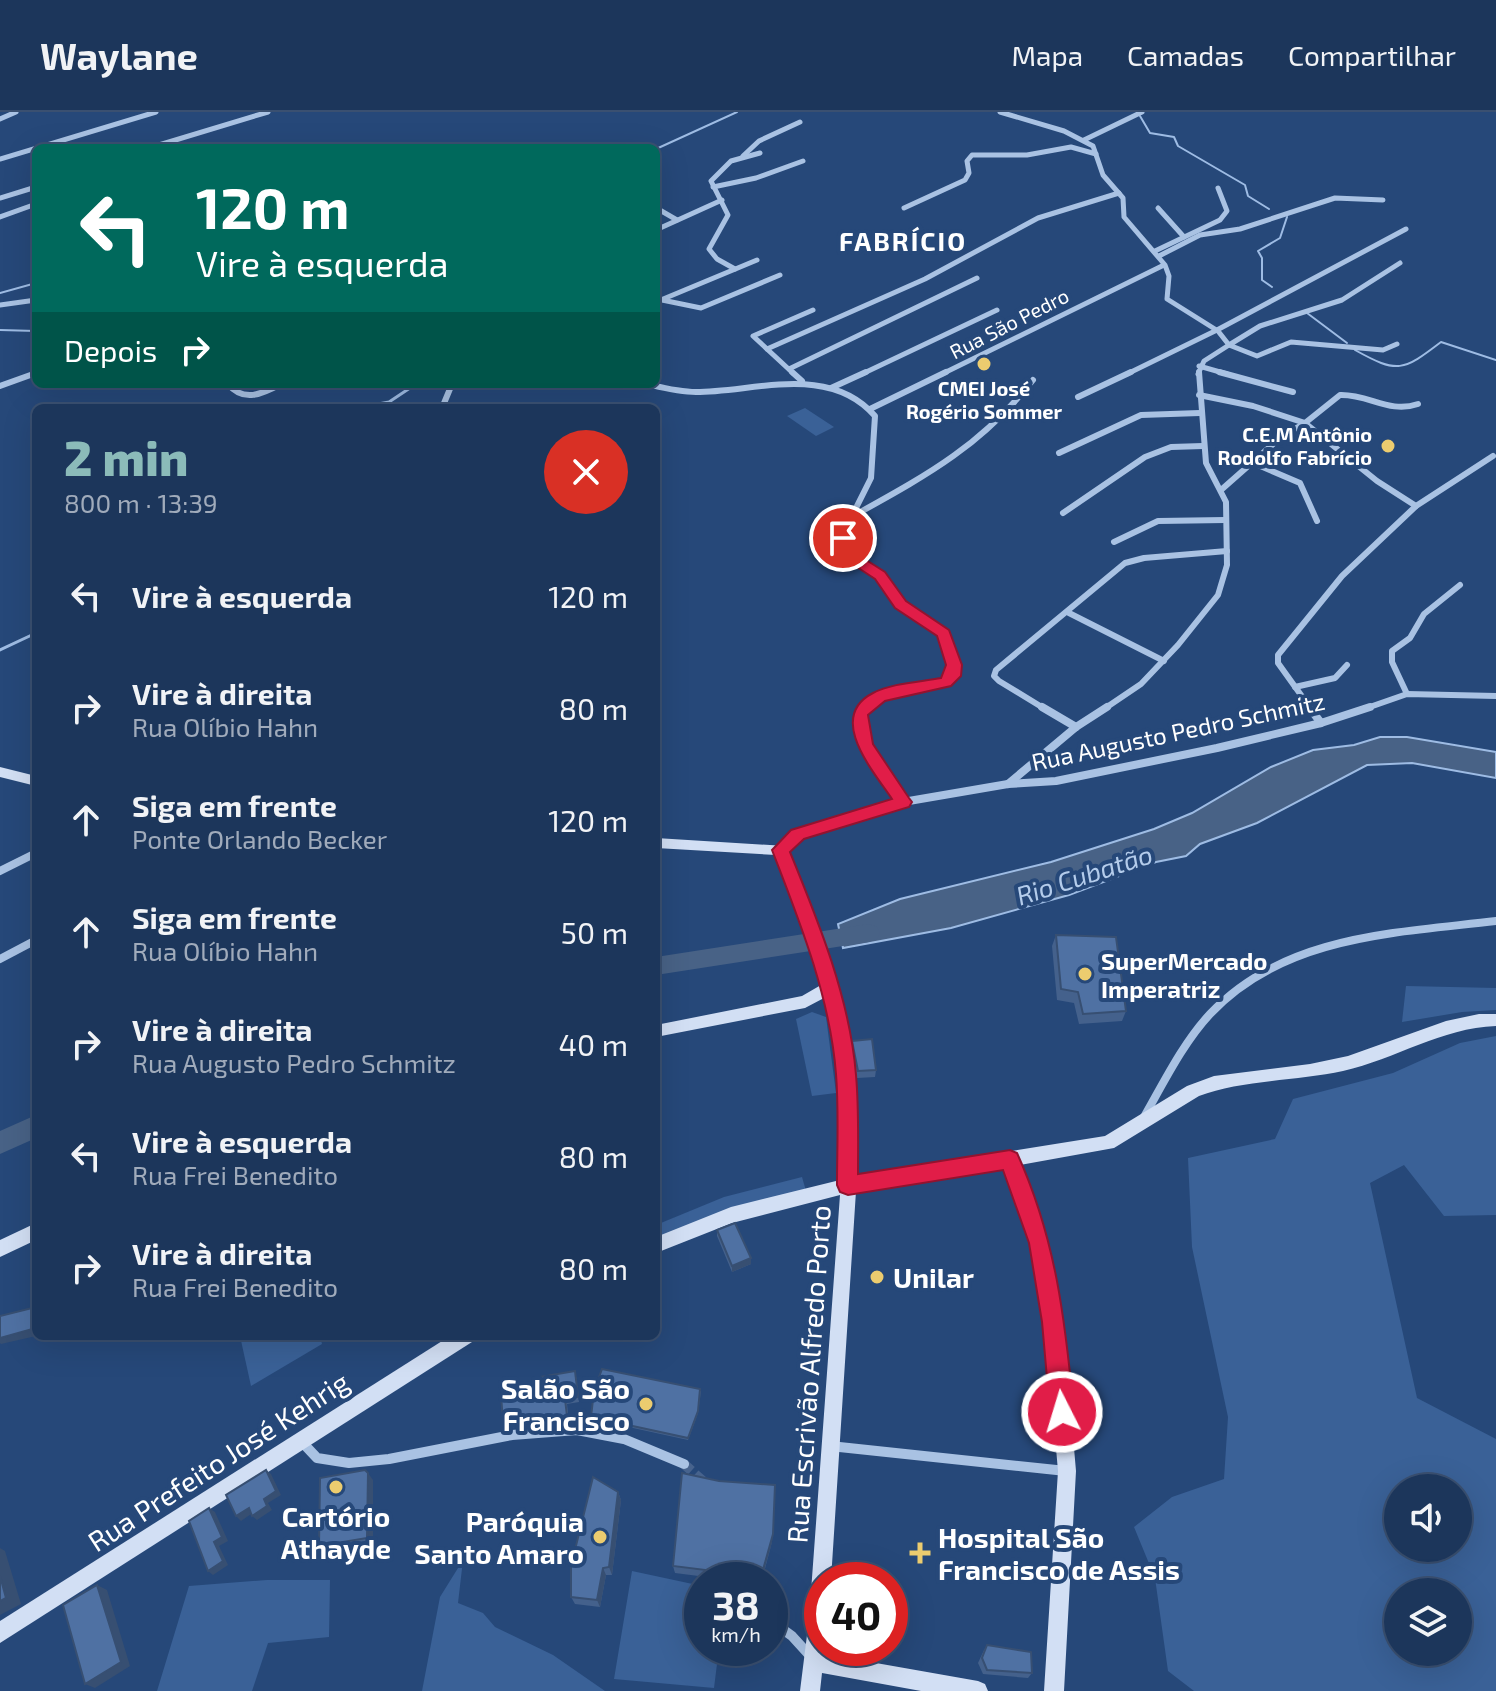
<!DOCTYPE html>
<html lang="pt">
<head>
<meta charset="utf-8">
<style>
	:root { --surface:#1c365b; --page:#253e61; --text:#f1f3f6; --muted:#a0abbb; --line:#3a5071; --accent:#8bbbb9 }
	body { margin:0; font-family:"Exo 2",sans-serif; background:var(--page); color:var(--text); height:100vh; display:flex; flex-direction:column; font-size:30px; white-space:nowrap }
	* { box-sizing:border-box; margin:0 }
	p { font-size:26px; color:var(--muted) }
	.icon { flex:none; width:44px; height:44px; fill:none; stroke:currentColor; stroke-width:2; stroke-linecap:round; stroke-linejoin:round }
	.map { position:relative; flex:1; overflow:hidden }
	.sheet { position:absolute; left:32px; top:292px; width:628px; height:936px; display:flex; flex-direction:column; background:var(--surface); border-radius:12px; box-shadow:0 8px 32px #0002,0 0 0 2px var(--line) }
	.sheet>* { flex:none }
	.banner { position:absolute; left:32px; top:32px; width:628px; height:244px; border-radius:12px; box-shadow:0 8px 32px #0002,0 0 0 2px var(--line); background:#00695c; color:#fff; overflow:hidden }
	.controls { position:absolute; left:1384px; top:1362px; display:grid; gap:16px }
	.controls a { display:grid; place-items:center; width:88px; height:88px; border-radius:50%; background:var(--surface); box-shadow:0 8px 32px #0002,0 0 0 2px var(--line); font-size:40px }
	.speed { position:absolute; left:684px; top:1450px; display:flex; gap:16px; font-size:40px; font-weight:700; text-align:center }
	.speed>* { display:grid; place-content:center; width:104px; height:104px; border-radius:50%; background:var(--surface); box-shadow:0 8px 32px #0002,0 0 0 2px var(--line); line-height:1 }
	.speed small { font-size:20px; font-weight:400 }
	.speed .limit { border:12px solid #d22; background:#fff; color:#111 }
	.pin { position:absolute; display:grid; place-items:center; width:68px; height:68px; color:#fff; margin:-34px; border:4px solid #fff; border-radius:50%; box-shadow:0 2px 8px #0007 }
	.me { position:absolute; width:88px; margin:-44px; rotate:355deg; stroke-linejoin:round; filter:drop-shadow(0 0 6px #0008) }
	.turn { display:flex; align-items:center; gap:28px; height:168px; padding:0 32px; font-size:36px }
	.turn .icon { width:104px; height:104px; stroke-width:2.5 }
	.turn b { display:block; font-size:56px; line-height:68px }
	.then { display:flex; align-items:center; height:76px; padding:0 32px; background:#0003; gap:16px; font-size:30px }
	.round { display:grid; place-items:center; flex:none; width:84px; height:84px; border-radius:42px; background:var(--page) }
	.head { display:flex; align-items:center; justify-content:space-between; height:136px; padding:0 32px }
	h1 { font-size:48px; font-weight:800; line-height:60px; color:var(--accent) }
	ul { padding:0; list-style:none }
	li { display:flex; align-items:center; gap:24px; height:112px; padding:0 32px }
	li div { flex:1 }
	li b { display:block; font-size:30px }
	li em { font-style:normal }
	header { display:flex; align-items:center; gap:48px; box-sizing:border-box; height:112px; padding:0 40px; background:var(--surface); border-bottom:2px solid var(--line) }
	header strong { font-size:38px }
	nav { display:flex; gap:44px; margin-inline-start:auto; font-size:28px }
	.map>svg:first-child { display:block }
</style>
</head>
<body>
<header>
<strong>Waylane</strong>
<nav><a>Mapa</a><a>Camadas</a><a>Compartilhar</a></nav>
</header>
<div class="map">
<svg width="1496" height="1579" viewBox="0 0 1496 1579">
	<rect width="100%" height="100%" fill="#264879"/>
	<!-- green -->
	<g fill="#3a6197" fill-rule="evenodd">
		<path d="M805,296L834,315L816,324L787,304Z"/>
		<path d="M1406,874L1496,876V898L1462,900L1402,910Z"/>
		<path d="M812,900L826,905L836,981L812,984L796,907Z"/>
		<path d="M1496,924V1103L1444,1104L1404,1053L1370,1071L1417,1286L1496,1327V1579H1194L1168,1559L1155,1466L1134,1415L1172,1385L1224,1367L1228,1305L1192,1135L1188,1046L1275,1027L1293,987L1393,961L1460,931ZM1458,1376V1436H1398V1376ZM1458,1480V1540H1398V1480Z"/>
		<path d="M802,1065L806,1079L656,1129V1113L724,1085Z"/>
		<path d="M240,1224H320L322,1232L251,1274Z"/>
		<path d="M463,1448L458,1491L483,1501L495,1515L553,1543L605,1579H422L440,1485Z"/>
		<path d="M632,1459L702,1474V1536H719L714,1576L614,1567Z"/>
		<path d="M267,1468H330L329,1525L268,1531L252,1579H157L189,1474Z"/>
	</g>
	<!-- water -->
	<path fill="#486286" stroke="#9ebce4" stroke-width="2" d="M1380,625H1407L1496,640V666L1412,651L1367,653L1257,711L1200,732L1186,744L1156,750L1069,783L951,816L843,836L838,812L900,787L1051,750L1154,717L1192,701L1271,655L1313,638L1354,633Z"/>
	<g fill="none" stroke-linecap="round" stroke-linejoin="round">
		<!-- stream-far1 -->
		<g stroke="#9ebce4" stroke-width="2">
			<path d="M1140,4L1150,21L1174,25L1178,34L1245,73L1248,84L1269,97"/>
			<path d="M656,37L737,0"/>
			<path d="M1272,175L1262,168V146L1258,139L1280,126L1287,105"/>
			<path d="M0,181L36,171"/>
			<path d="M1307,201L1347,231"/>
			<path d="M0,218L36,219"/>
			<path d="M1355,238C1398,262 1403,259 1441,230L1496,248"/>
		</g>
		<!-- stream -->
		<g stroke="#9ebce4" stroke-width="3">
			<path d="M357,296L389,290L416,272"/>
			<path d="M0,538L36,521"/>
		</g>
		<!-- river -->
		<g fill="#486286" fill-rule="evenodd">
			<path d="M869,812L877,815L880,821L877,827L869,830L656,863V845Z"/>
			<path d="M36,1003V1026L0,1042V1019Z"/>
		</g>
		<!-- street-tunnel -->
		<path stroke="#47638d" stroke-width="10" stroke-dasharray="10 5" stroke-linecap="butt" d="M684,1352L706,1372"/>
		<!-- street-far3 -->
		<g stroke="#a9c2e3" stroke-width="5">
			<path d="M1000,0L1064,19L1093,34L1103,63L1123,86L1124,105L1165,153L1169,164L1167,187L1218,219L1229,233L1204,249L1198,262"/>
			<path d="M0,7L16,0"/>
			<path d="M1084,28L1142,0"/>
			<path d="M149,36L268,0"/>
			<path d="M743,44L759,29L800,10"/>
			<path d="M0,47L156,0"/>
			<path d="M713,75L756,66L803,49"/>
			<path d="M0,86L36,75"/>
			<path d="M904,96L965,68L969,61L967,49L972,43H1027L1071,35L1096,42"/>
			<path d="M1158,96L1184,125"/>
			<path d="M658,97L677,108"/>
			<path d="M0,105L36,92"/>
			<path d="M658,117L722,88"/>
			<path d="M1155,139L1220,108L1227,99L1218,76"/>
			<path d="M1159,144L1200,123L1240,117L1335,86L1383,88"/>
			<path d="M735,157L717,147L709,137L728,103L711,69L731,49L760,41"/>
			<path d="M662,188L701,196L780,163"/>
			<path d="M656,190L757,148"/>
			<path d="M0,193L36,188"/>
			<path d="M1397,232L1383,238L1291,230L1257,244L1229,233L1260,214L1342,188L1400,151"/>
			<path d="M767,237L925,167L1038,106L1119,81"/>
			<path d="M1199,254L1227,262"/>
			<path d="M789,257L977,166"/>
			<path d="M794,262L753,224L813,198"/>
			<path d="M862,262L997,198"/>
			<path d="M942,262L1164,153"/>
			<path d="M1127,262L1217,218L1406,117"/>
		</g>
		<!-- street-far2 -->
		<g stroke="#a9c2e3" stroke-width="6">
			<path d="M792,260L802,269"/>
			<path d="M1219,260L1293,280"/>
			<path d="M228,272C244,291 262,282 281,272"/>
			<path d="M647,272C664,276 679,280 696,280C754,280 829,251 875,304L871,366L845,418L843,438L880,464L901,493L944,521L954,553L953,564L946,570L887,582L865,597"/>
			<path d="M0,274L36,261"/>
			<path d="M831,276L866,260"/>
			<path d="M1199,283L1253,294L1305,311L1377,369L1416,394"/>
			<path d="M1078,285L1131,260"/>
			<path d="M442,296L452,272"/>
			<path d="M870,297L946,260"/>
			<path d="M1059,341L1141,303L1200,301"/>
			<path d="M1251,350L1300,371L1317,409"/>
			<path d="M1221,378L1281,325L1305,311L1340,283C1369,282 1389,302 1418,292"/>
			<path d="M1063,401L1145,345L1171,335L1203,334"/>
			<path d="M855,403C927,363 981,334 1033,268"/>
			<path d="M1114,430L1158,409L1225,408"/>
			<path d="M1069,501L1164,549"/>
			<path d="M1295,575L1335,566L1347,553"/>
			<path d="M1407,582L1392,550V539L1410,526L1424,502L1460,473"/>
			<path d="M1045,597L999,569L994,564L996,558L1125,451L1144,446L1227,439"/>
			<path d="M1104,597L1141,572L1178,533L1218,483L1227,453L1226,390L1206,351L1199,260"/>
			<path d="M1311,597L1278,551V543L1342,464L1416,394L1493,344"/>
			<path d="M1364,597L1407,582L1496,584"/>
		</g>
		<!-- street-far1 -->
		<g stroke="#a9c2e3" stroke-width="8">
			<path d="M866,595L860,603L865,633L903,690"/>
			<path d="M1042,595L1076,615"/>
			<path d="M1309,595L1321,611"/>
			<path d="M1008,672L1076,615L1107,595"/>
			<path d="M781,738L797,722L903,690L1008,672L1056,669L1217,636L1321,611L1370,595"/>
			<path d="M0,759L36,741"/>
			<path d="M0,847L36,828"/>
			<path d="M1144,1005C1164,970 1183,931 1210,902C1284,823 1396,821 1496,809"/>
		</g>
		<!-- street -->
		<g stroke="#a9c2e3" stroke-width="10">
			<path d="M301,1329L317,1346L349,1351L389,1347L512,1323L577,1318L624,1327L684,1352"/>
			<path d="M830,1334L1066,1359"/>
			<path d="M770,1508L792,1524L812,1546"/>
		</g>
		<!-- secondary -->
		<g fill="#d2dff4" fill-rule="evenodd">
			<path d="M0,655L36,664V674L0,665Z"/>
			<path d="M656,726L786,734L811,796L836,875L854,964L856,1064L1105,1024L1187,974L1214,964L1310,952L1348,944L1446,909L1479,902H1496V914C1441,916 1396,947 1343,959C1298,969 1240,968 1199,984L1114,1036L1020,1053L1048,1131L1063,1210L1076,1359L1064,1579H1044L1058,1359L1045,1210L1032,1131L1004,1055L856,1079L831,1468H822V1536H825V1542L978,1569L985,1572L988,1579H921L822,1561L820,1579H800L809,1507L840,1083L732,1111L656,1141V1125L731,1095L840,1068L838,964L824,886L805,896L656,925V913L802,884L821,873L797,796L776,743L656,736Z"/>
			<path d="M36,1111V1128L0,1145V1128Z"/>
			<path d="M450,1224H475L472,1230L0,1531V1509Z"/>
		</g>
	</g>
	<!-- wall -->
	<g fill="#44618c">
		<path d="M1056,823L1126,899L1122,909L1079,912L1074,891L1057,888L1052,834Z"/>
		<path d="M852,929L876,958L875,965L857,966L851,936Z"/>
		<path d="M717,1118L751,1146V1152L732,1160L717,1124Z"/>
		<path d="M576,1264L579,1290L567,1292L569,1309L505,1316L503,1311L535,1275Z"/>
		<path d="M701,1279L698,1301L688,1328L592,1307L591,1305Z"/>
		<path d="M373,1368V1432L325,1440L319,1434Z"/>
		<path d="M618,1380L621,1388L612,1463H606L600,1495L575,1492L571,1485Z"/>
		<path d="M772,1430L762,1468H730L675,1461L673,1454Z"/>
		<path d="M987,1533L1032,1561L1028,1566L983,1562L978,1551L984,1538Z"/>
	</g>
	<!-- shaded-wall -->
	<g fill="#374f72">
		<path d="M751,1146V1152L732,1160V1154Z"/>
		<path d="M36,1216V1224L1,1232L0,1231V1226Z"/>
		<path d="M266,1358L271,1362L281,1383L268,1391L272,1398L257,1408L252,1404Z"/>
		<path d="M368,1361L373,1368V1432L367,1426Z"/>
		<path d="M618,1380L621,1388L612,1463L609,1455Z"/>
		<path d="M209,1396L215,1400L228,1429L219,1434L228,1453L213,1463L208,1459L214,1430Z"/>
		<path d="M249,1396L254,1400L241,1409L236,1404Z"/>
		<path d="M773,1422L772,1430L761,1468V1465Z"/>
		<path d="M0,1436L5,1439L21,1492L0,1503Z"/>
		<path d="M603,1456L606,1463L600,1495L597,1488Z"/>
		<path d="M97,1473L107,1478L130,1554L95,1576L85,1572Z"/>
	</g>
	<!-- building -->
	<g fill="#4f71a3" stroke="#374f72" stroke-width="2">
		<path d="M1056,823L1116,825L1126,899L1083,902L1078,880L1061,877Z"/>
		<path d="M872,927L876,958L858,959L852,929Z"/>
		<path d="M735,1111L751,1146L732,1154L717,1118Z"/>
		<path d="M36,1195V1216L0,1226V1204Z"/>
		<path d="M602,1257L700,1277L698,1299L688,1326L591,1305L594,1279Z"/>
		<path d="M575,1259L578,1285L565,1287L567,1304L503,1311L501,1282L535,1275L534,1266Z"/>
		<path d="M266,1358L276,1379L264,1387L267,1394L252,1404L249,1396L236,1404L226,1383Z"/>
		<path d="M365,1358L368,1361L367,1426L319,1434L320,1366Z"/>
		<path d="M682,1361L719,1369L775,1373L773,1422L761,1465L673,1454Z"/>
		<path d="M593,1365L618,1380L609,1455L603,1456L597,1488L571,1485V1454Z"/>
		<path d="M209,1396L222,1425L214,1430L223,1449L208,1459L189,1409Z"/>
		<path d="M0,1464L6,1486L0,1489Z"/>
		<path d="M97,1473L121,1550L85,1572L63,1493Z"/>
		<path d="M987,1533L1031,1540L1032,1561L987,1558L982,1546Z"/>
	</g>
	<!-- route -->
	<path fill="#e11d48" stroke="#92132f" stroke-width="2" d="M843,422L850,426L852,439L885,460L906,489L949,518L962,553L961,564L951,574L885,589L868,603L873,632L909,686L912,690L909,695L804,727L790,740C819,811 850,887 856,963C859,996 858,1029 858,1062L1010,1038L1017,1041C1056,1127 1065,1207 1074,1300L1070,1308L1062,1311L1053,1308L1050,1300L1042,1210L1029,1131L1003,1058L848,1083L840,1080L837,1073C837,1037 839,999 836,962C830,885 800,810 772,738L791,718L892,687C873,659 826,605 873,581C892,571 920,570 941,566L946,553L937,524L895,496L875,467L840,444L836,426Z"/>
	<!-- markers -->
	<g fill="#eccc6f" stroke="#264879" stroke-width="3">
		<circle cx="984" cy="252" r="8"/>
		<circle cx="1388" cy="334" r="8"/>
		<circle cx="1085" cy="862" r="8"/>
		<circle cx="877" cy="1165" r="8"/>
		<circle cx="646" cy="1292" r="8"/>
		<circle cx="336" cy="1375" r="8"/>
		<circle cx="600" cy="1425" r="8"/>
		<path d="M916 1429h8v8h8v8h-8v8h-8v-8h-8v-8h8z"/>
	</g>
	<g text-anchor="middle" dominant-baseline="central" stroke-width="8" stroke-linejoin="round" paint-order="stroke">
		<!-- far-street labels -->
		<g font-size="20" fill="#fff" stroke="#264879">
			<text transform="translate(1009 211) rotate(-27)">Rua São Pedro</text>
		</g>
		<!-- far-poi labels -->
		<g font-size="20" font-weight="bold" fill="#fff" stroke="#264879">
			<text x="984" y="276">CMEI José<tspan x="984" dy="23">Rogério Sommer</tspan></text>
			<text x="1372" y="322" text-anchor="end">C.E.M Antônio<tspan x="1372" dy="23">Rodolfo Fabrício</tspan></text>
		</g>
		<!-- street labels -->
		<g font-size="24" fill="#fff" stroke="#264879">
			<text transform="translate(1178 619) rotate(-12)">Rua Augusto Pedro Schmitz</text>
		</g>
		<!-- poi labels -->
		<g font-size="24" font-weight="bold" fill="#fff" stroke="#264879" text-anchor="start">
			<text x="1101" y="848">SuperMercado<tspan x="1101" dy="28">Imperatriz</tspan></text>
		</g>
		<!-- far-district labels -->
		<g font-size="26" font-weight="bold" letter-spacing="2" fill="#fff" stroke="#264879">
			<text x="903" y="128">FABRÍCIO</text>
		</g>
		<!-- water labels -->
		<g font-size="26" font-style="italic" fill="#b4cceb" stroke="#264879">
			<text transform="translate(1084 762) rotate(-18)">Rio Cubatão</text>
		</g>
		<!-- near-poi labels -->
		<g font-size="28" font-weight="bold" fill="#fff" stroke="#264879" text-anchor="start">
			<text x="893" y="1165">Unilar</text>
			<text x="630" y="1276" text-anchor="end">Salão São<tspan x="630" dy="32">Francisco</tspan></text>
			<text x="336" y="1404" text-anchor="middle">Cartório<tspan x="336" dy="32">Athayde</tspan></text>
			<text x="584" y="1409" text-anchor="end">Paróquia<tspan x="584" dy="32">Santo Amaro</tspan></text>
			<text x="938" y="1425">Hospital São<tspan x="938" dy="32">Francisco de Assis</tspan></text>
		</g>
		<!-- near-street labels -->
		<g font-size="28" fill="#fff" stroke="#264879">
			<text transform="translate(808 1262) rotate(-86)">Rua Escrivão Alfredo Porto</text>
			<text transform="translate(218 1349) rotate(-33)">Rua Prefeito José Kehrig</text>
		</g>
	</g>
</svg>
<div class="controls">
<a><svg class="icon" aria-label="sound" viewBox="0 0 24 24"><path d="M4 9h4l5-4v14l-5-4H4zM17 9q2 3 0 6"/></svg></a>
<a><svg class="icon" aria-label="layers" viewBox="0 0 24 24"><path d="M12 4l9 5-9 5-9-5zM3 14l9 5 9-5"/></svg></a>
</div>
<div class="speed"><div>38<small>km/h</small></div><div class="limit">40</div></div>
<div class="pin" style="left:843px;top:426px;background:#d93025"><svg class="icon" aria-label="arrive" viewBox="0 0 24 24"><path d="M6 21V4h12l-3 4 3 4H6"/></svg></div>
<svg class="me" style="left:1062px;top:1300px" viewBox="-20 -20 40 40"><circle r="17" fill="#e11d48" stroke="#fff" stroke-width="3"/><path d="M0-11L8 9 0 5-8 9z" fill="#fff"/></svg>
<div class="banner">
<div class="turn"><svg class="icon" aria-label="left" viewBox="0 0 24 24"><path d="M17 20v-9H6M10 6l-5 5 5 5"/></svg><div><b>120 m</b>Vire à esquerda</div></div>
<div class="then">Depois<svg class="icon" aria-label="right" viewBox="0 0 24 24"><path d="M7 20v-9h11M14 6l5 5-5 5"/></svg></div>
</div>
<section class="sheet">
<div class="head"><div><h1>2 min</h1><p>800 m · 13:39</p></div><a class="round" style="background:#d93025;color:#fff"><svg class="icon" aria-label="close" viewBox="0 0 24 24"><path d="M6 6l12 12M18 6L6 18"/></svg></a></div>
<ul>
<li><svg class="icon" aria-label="left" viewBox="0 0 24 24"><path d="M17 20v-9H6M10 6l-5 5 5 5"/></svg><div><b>Vire à esquerda</b></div><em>120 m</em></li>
<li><svg class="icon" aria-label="right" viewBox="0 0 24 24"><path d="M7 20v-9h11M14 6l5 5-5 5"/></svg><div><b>Vire à direita</b><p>Rua Olíbio Hahn</p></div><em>80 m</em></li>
<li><svg class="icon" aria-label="ahead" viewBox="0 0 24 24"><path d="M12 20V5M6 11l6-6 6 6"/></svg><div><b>Siga em frente</b><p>Ponte Orlando Becker</p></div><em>120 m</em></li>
<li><svg class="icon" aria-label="ahead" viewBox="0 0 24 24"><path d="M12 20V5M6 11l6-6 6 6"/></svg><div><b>Siga em frente</b><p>Rua Olíbio Hahn</p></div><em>50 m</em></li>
<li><svg class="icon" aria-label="right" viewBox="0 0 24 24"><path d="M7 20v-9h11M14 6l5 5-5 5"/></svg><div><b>Vire à direita</b><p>Rua Augusto Pedro Schmitz</p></div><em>40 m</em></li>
<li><svg class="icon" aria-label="left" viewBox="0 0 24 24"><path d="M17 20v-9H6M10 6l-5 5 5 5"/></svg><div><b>Vire à esquerda</b><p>Rua Frei Benedito</p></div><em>80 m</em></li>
<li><svg class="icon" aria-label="right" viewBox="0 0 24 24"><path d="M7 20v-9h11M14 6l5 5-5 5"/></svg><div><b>Vire à direita</b><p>Rua Frei Benedito</p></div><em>80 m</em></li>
</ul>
</section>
</div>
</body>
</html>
